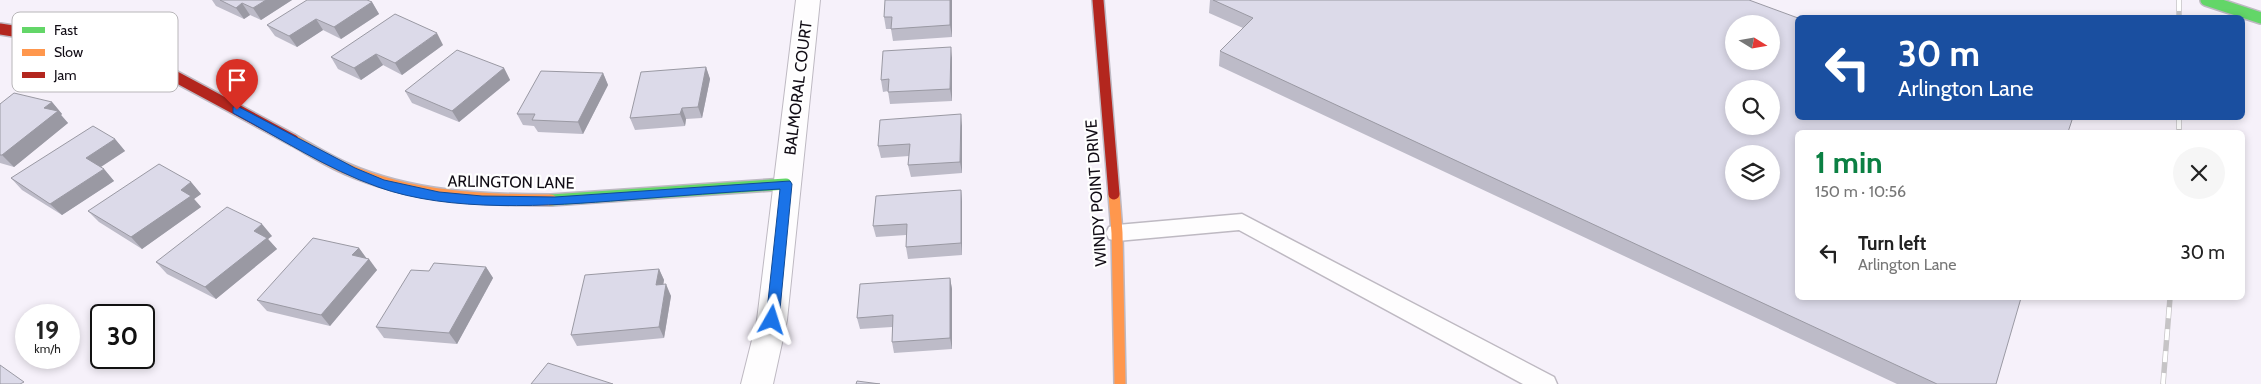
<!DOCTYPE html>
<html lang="en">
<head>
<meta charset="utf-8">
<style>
	:root { --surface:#fff; --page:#f6f6f6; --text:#222; --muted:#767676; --accent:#0b8043 }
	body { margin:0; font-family:Cabin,sans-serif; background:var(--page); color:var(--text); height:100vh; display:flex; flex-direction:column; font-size:19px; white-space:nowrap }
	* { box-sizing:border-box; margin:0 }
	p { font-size:16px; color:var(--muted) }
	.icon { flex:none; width:28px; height:28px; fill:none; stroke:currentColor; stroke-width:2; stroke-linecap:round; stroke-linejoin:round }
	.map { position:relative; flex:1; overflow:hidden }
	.drawer { position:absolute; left:1795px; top:130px; width:450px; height:170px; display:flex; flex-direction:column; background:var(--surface); border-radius:8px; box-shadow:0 2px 8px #0003 }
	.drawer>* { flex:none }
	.banner { position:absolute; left:1795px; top:15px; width:450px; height:105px; border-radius:8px; box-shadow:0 2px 8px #0003; background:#1a4fa0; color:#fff; overflow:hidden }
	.needle { width:32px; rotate:101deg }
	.tools { position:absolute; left:1725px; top:15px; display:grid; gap:10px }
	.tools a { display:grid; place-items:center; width:55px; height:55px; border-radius:50%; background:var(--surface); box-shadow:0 2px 8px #0003; font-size:25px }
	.speed { position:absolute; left:15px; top:304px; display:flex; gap:10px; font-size:25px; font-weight:700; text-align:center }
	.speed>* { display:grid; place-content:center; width:65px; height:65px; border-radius:50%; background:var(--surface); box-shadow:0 2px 8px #0003; line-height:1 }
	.speed small { font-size:12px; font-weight:400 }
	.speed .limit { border:2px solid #111; border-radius:8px; background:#fff; color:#111 }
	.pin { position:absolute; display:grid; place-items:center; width:42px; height:42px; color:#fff; margin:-51px -21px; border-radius:50% 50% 50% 0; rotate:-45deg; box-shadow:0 0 5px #0007 }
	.pin .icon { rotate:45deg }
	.me { position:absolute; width:55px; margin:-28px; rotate:6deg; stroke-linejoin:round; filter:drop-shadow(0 0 4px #0008) }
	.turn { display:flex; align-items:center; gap:18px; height:105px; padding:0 20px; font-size:22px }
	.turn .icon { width:65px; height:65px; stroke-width:2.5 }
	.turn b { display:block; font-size:35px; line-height:42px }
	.round { display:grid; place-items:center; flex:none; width:52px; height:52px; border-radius:26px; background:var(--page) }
	.overview { display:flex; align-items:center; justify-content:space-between; height:85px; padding:0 20px }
	h1 { font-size:30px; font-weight:800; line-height:38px; color:var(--accent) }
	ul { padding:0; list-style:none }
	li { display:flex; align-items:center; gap:15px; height:75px; padding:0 20px }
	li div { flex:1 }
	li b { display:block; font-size:19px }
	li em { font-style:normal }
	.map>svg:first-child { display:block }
</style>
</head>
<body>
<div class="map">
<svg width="2261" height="384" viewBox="0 0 2261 384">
	<rect width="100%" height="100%" fill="#f6f1fa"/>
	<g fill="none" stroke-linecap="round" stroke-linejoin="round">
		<defs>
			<path id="lane" d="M1242,214L1554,377L1557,384H1523L1239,230L1117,241L1109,239L1106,233L1109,227L1117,225Z"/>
			<path id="street" d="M796,0H820L787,320L773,384H741L757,320Z"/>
			<g id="fast">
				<path d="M2206,0L2261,18"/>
				<path d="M551,200L786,184"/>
			</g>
			<g id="slow">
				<path d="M293,140C311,150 328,161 347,169C411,197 482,200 551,200"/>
				<path d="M1114,194L1117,233L1120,384"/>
			</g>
			<g id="jam">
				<path d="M1098,0L1114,194"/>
				<path d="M0,29L82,42L139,57L293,140"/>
			</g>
		</defs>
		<!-- lane casing -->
		<use href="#lane" stroke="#beb9c2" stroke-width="3"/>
		<!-- street casing -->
		<use href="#street" stroke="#beb9c2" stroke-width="2"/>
		<!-- fast casing -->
		<use href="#fast" stroke="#beb9c2" stroke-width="14"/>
		<!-- slow casing -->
		<use href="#slow" stroke="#beb9c2" stroke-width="14"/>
		<!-- jam casing -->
		<use href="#jam" stroke="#beb9c2" stroke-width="14"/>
		<!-- lane -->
		<use href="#lane" fill="#fefdfe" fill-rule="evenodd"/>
		<!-- street -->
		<use href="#street" fill="#fefdfe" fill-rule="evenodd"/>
		<!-- fast -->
		<use href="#fast" stroke="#63d668" stroke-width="11"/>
		<!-- slow -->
		<use href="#slow" stroke="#ff974d" stroke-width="11"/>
		<!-- jam -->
		<use href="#jam" stroke="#b3261e" stroke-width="11"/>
		<defs>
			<g id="rail">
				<path d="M2179,0V18"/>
				<path d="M2179,118V132"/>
				<path d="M2163,384L2170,298"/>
			</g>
		</defs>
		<!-- rail casing -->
		<use href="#rail" stroke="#c6c4c6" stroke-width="5.5"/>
		<!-- rail -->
		<use href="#rail" stroke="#fff" stroke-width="4" stroke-dasharray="11" stroke-linecap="butt"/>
	</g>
	<!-- wall -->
	<g fill="#bdbbc8">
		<path d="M212,0H292L261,20L250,15L244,19L216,6Z"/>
		<path d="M885,0H952V37L893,41L891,29H886L884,17Z"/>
		<path d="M1210,0H1749L1996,384H1897L1219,66L1220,51L1243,28L1209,13Z"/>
		<path d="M372,2L379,14L341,39L323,30L297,47L275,36L267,25Z"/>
		<path d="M443,45L402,75L383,65L361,80L338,69L331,57Z"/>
		<path d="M952,58V101L890,104L888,91L883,92L881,80Z"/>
		<path d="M706,67L710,79L702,118L686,119L685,126L635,130L630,118Z"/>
		<path d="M504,68L510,80L459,122L412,103L405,91Z"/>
		<path d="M603,73L608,85L583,134L538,132L534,126L523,125L517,114Z"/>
		<path d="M52,102L62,114L61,115L68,123L14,167L0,163V104Z"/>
		<path d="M962,126V173L911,177L908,165L909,156L881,158L878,146Z"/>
		<path d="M115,139L125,151L101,167L104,169L114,181L62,215L22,190L11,178Z"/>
		<path d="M191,182L201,194L194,199L201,207L142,249L99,222L88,211Z"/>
		<path d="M961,190L962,202V255L908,259L906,247V235L876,237L873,226Z"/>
		<path d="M272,236L268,239L277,249L216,299L167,274L156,262Z"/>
		<path d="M359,248L366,258L377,270L330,326L267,311L257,300Z"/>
		<path d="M486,267L493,278L457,344L384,338L376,327L429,271Z"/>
		<path d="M659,269L664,280L663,285L671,296L664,338L577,346L571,335Z"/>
		<path d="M950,278L952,289V349L894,353L892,342V327L860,329L857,318Z"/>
	</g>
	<!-- shaded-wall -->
	<g fill="#9a99a3">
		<path d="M266,0H292L261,20L253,8Z"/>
		<path d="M950,0H952V37L950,25Z"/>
		<path d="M372,2L379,14L341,39L334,27Z"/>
		<path d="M242,3L250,15L244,19L236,8Z"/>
		<path d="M316,19L323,30L297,47L289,36Z"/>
		<path d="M437,33L443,45L402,75L395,63Z"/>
		<path d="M951,47L952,58V101L950,89Z"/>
		<path d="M376,54L383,65L361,80L354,68Z"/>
		<path d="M706,67L710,79L702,118L698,107Z"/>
		<path d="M504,68L510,80L459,122L452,111Z"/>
		<path d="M603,73L608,85L583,134L578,122Z"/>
		<path d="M52,102L62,114L61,115L68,123L14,167L2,155L44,108Z"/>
		<path d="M682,108L686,119L685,126L680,114Z"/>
		<path d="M961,114L962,126V173L960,162Z"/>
		<path d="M115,139L125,151L96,170L86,158Z"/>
		<path d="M104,169L114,181L62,215L50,204Z"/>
		<path d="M191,182L201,194L194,199L201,207L142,249L131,237L181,190Z"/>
		<path d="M961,190L962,202V255L961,243Z"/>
		<path d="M262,224L272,236L268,239L277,249L216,299L205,287L254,231Z"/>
		<path d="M359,248L367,259L352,255Z"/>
		<path d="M369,259L377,270L330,326L321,315Z"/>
		<path d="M486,267L493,278L457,344L449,333Z"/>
		<path d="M659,269L664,280L661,297L656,285Z"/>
		<path d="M950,278L952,289V349L950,338Z"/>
		<path d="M666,284L671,296L664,338L659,327Z"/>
	</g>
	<!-- building -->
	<g fill="#dcdae9" stroke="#9a99a3" fill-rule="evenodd">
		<path d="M220,0H266L253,8L242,3L236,8Z"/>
		<path d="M307,0H367L372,2L334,27L316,19L289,36L267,25Z"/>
		<path d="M885,0H950V25L891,29L892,17H884Z"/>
		<path d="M1213,0H1749L1798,18V118H2067L2072,120L2068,132H1798V298H2021L1996,384H1937L1220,51L1253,18ZM1734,24H1771V61H1734ZM1734,89H1771V126H1734ZM1734,154H1771V191H1734Z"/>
		<path d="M395,14L437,33L395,63L376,54L354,68L331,57Z"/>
		<path d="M951,47L950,89L888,92L889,79L881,80L883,51Z"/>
		<path d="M457,50L504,68L452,111L405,91Z"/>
		<path d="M706,67L698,107L682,108L680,114L630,118L641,72Z"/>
		<path d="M541,71L603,73L578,122L532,120L535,114H517Z"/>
		<path d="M14,93L52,102L44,108L58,111L2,155H0V104Z"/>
		<path d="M961,114L960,162L908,165L910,144L878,146L880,120Z"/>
		<path d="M93,126L115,139L86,158L104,169L50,204L11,178Z"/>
		<path d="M159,164L191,182L181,190L191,196L131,237L88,211Z"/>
		<path d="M961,190V243L906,247L907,224L873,226L876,196Z"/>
		<path d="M227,207L262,224L254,231L267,238L205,287L156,262Z"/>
		<path d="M313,238L359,248L352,255L369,259L321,315L257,300Z"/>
		<path d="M434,263L486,267L449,333L376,327L411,270L429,271Z"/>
		<path d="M659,269L656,285L666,284L659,327L571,335L585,275Z"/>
		<path d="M950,278V338L892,342L893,315L857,318L860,284Z"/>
		<path d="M548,363L613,384H531Z"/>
		<path d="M0,365L24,382L20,384H0Z"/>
		<path d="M857,381L880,384H856Z"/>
	</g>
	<!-- route -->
	<path fill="#1a73e8" stroke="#114b97" d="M237,106L355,168L384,180L439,192L482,196L555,197L790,181L792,184L779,320L772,325L766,320L780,189C728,192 677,196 625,200C549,206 450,213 378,187C327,169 280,138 233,113V107Z"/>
	<g text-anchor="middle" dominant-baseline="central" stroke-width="4.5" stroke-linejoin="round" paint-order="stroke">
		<!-- street labels -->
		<g font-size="16" fill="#110c15" stroke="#fff">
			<text transform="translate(798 88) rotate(-83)">BALMORAL COURT</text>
			<text transform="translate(511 182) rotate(1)">ARLINGTON LANE</text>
			<text transform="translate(1096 193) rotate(-94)">WINDY POINT DRIVE</text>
		</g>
	</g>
	<!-- legend -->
	<rect x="12" y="12" width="166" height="80" rx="8" fill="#fff" stroke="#b8b6b9" stroke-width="1"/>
	<rect x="22" y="27" width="23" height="6" fill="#63d668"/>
	<rect x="22" y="49" width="23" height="7" fill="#ff974d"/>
	<rect x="22" y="72" width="23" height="6" fill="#b3261e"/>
	<g font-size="14" fill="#110c15">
		<text x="54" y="35">Fast</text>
		<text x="54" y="57">Slow</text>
		<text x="54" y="80">Jam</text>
	</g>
</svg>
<div class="tools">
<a><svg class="needle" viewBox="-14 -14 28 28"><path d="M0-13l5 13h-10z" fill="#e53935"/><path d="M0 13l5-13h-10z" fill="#767676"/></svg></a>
<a><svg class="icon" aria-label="search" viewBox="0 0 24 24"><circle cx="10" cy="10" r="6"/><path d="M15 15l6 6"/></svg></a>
<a><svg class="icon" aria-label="layers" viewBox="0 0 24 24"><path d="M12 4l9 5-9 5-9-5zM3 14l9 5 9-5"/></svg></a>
</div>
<div class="speed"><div>19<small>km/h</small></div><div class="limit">30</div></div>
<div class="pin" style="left:237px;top:110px;background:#d93025"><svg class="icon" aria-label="arrive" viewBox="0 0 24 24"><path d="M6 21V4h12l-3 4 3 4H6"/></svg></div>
<svg class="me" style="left:772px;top:320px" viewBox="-20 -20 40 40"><path d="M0-17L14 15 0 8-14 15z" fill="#1a73e8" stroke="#fff" stroke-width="4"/></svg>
<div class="banner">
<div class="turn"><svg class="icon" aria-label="left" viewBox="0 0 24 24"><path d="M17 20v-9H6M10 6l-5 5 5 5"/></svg><div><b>30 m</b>Arlington Lane</div></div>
</div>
<section class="drawer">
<div class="overview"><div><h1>1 min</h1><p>150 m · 10:56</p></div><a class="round"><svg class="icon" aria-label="close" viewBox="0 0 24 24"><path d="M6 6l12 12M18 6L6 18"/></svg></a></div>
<ul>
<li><svg class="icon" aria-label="left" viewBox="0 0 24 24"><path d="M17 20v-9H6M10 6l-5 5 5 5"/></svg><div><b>Turn left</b><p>Arlington Lane</p></div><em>30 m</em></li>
</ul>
</section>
</div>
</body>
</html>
